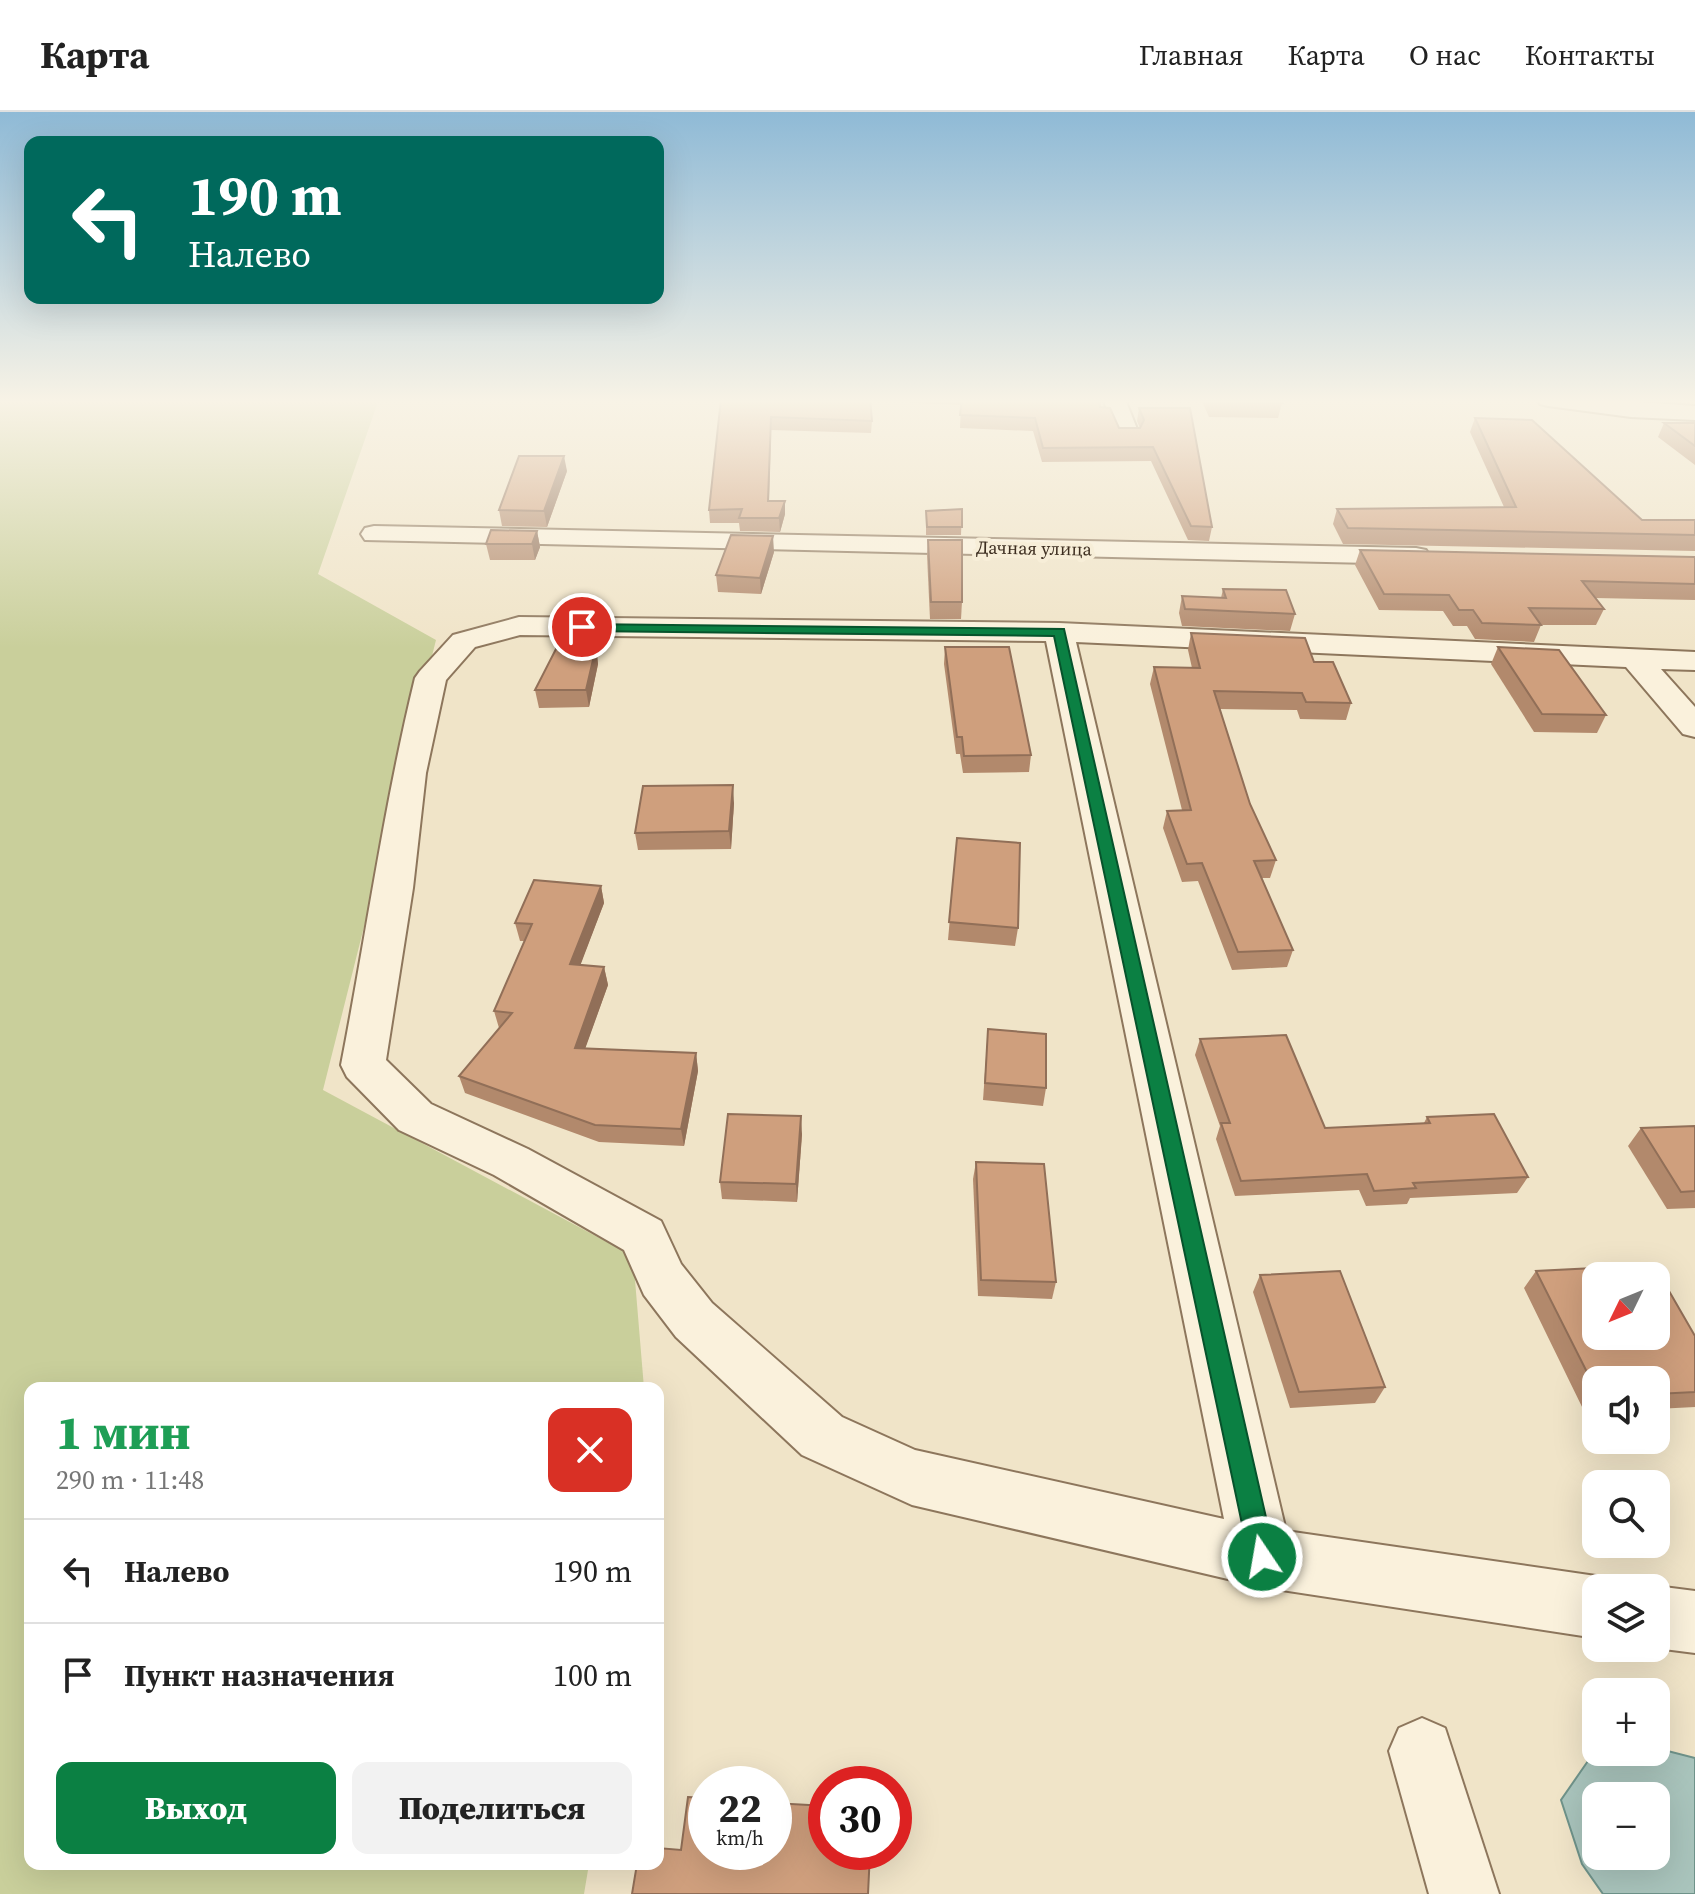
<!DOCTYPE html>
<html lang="ru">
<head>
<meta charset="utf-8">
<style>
	:root { --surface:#fff; --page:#f2f2f2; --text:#222; --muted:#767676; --line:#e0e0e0; --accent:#0b8043 }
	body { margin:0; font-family:"Source Serif 4",serif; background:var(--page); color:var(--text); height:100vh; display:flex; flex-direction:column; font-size:30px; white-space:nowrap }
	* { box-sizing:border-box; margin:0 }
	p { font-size:26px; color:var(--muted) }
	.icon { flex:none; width:44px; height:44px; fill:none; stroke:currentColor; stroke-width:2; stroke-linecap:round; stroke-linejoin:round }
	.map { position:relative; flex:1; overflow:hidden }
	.sheet { position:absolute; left:24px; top:1270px; width:640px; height:488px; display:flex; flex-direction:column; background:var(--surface); border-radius:16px; box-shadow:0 8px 32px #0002 }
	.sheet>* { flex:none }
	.hud { position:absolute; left:24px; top:24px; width:640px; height:168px; border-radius:16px; box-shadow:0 8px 32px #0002; background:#00695c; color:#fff; overflow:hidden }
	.needle { width:52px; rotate:227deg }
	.tools { position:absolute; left:1582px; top:1150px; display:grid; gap:16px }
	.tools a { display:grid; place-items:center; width:88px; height:88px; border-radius:16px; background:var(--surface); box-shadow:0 8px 32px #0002; font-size:40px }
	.speed { position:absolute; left:688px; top:1654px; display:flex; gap:16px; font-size:40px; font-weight:700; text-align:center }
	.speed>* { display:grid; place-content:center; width:104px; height:104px; border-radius:50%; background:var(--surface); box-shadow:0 8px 32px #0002; line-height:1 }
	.speed small { font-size:20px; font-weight:400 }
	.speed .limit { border:12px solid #d22; background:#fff; color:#111 }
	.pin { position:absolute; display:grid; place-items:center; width:68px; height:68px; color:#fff; margin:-34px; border:4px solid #fff; border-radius:50%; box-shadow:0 2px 8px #0007 }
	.me { position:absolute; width:88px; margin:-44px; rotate:348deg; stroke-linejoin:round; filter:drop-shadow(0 0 6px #0008) }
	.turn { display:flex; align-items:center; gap:28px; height:168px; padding:0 32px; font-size:36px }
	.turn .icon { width:104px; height:104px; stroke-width:2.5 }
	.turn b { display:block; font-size:56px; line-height:68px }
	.round { display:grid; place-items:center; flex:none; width:84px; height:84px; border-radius:16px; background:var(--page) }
	.summary { display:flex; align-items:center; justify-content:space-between; height:136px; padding:0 32px }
	h1 { font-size:48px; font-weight:800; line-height:60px; color:#1e9e55 }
	.cta { display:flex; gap:16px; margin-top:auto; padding:16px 32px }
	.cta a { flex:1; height:92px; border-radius:16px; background:var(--accent); color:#fff; font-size:32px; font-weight:800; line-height:92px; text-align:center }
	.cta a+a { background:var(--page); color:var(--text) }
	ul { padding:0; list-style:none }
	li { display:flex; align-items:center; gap:24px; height:104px; padding:0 32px; border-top:2px solid var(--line) }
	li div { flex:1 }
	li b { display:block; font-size:30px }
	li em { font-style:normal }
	header { display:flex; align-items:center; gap:48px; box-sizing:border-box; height:112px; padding:0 40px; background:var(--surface); border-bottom:2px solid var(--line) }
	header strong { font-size:38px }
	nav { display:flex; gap:44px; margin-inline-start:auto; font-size:28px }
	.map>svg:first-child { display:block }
</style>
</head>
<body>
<header>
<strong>Карта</strong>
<nav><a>Главная</a><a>Карта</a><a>О нас</a><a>Контакты</a></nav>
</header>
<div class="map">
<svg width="1695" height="1782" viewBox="0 0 1695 1782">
	<rect width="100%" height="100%" fill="#f0e4c8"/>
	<!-- green -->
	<path fill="#c9cf9b" d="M0,287H379L318,462L436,528L323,978L633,1144L644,1276H30V1752H589L584,1782H0Z"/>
	<!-- water -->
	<path fill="#a9c4bc" stroke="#6f938a" stroke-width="2" fill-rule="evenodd" d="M1656,1636L1695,1646V1782H1603L1582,1752L1561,1688L1590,1646L1611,1640H1656ZM1656,1684V1744H1596V1684Z"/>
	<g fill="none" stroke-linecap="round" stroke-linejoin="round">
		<defs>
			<g id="street">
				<path d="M1103,287H1125L1139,322L1135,327H1119Z"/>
				<path d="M1537,287H1599L1695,294V308L1631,305L1548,294L1540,292Z"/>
				<path d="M374,414L1416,436L1426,438L1430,444L1426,450L1416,452L365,428L361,422L365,416Z"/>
				<path d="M519,505L1059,511L1695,540V558L1661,557L1695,595V625L1683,622L1626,555L1076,530L1286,1419L1596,1464L1619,1476H1596V1526L1262,1475L912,1393L802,1343L676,1225L644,1183L624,1138L494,1063L399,1018L347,965L341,953C366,824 384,693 415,566L420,559L453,523ZM520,523L1046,529L1224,1407L915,1338L842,1305L712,1191L681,1152L661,1109L528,1037L431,992L386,948L413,776L426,661L446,568L475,535Z"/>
				<path d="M1656,1474L1695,1479V1541L1656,1536V1476H1651Z"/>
				<path d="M1422,1606L1445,1616L1499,1782H1429L1389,1639L1399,1616Z"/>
			</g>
		</defs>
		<!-- street casing -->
		<use href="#street" stroke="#8d765c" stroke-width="4"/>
		<!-- street -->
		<use href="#street" fill="#faf1dc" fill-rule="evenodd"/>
	</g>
	<!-- wall -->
	<g fill="#b2896c">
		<path d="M721,287L872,309L871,321L771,318L769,389H785V402L780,420L740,419L739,411H710L709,398Z"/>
		<path d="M912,287H1099L1100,295L1119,316H1140L1137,309L1139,296L1212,415L1209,429L1188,428L1151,349L1042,350L1033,319L960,316L961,293L912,291Z"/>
		<path d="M1201,287H1279L1282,291L1278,306L1209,305Z"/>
		<path d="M1475,306L1642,408H1695V439L1343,432L1333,412L1337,397L1504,395L1470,320Z"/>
		<path d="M1664,311H1695V353L1658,325Z"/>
		<path d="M567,359L547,415L502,414L499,398Z"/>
		<path d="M962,397L961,423H926V399Z"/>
		<path d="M537,419L540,435L535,448H490L486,432Z"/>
		<path d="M928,428L962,490L961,507H930L927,444Z"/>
		<path d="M1360,438L1695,445V488L1595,486L1604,497L1596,513H1541L1534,530L1475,527L1467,514H1453L1443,499L1379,498L1355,453Z"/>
		<path d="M774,440L761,482L718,480L716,463Z"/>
		<path d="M1223,477L1295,502L1290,519L1182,514L1179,501L1182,484L1221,486Z"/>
		<path d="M1191,521L1314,550L1351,591L1346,608L1300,607L1297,598L1220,597L1250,692L1276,748L1270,766H1262L1293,838L1287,855L1232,858L1198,769L1182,770L1163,716L1167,699L1182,698L1150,572L1154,555L1192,556L1188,538Z"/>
		<path d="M596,535L598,552L589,595L539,596L535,578Z"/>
		<path d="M945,535L1031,643L1029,660L963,661L960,642H956L944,552Z"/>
		<path d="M1498,535L1606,603L1597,621L1534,620L1491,552Z"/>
		<path d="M734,691L731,737L638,738L635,721Z"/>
		<path d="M957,726L1018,816L1015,834L948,828Z"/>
		<path d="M601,774L604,791L580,853L604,855L608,873L585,936L696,941L698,959L684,1034L599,1030L465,981L459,964L499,916L494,899L524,829H520L515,811Z"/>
		<path d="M988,917L1046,976L1043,994L983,988Z"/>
		<path d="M1200,927L1325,1016L1424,1011L1427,1005L1528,1065L1517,1081L1410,1086L1407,1092L1366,1094L1359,1078L1235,1084L1216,1027L1220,1014L1195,943Z"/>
		<path d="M1695,1014V1096L1667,1097L1628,1034L1641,1016Z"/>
		<path d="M802,1022L797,1090L722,1087L720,1070Z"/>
		<path d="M976,1050L1056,1170L1052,1187L978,1184L973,1067Z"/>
		<path d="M1536,1159L1695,1224V1295L1656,1297V1268H1596V1300L1585,1301L1524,1176Z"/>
		<path d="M1260,1163L1385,1275L1375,1291L1290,1296L1253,1180Z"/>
	</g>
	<!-- shaded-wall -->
	<g fill="#916f58">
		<path d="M564,344L567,359L547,415L544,399Z"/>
		<path d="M785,389V402L780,420L779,406Z"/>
		<path d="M537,419L540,435L535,448L532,432Z"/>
		<path d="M773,424L774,440L761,482L760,466Z"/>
		<path d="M596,535L598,552L589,595L586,578Z"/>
		<path d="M733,673L734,691L731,737L729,719Z"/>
		<path d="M601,774L604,791L574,870L570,852Z"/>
		<path d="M604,855L608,873L579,954L575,936Z"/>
		<path d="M696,941L698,959L684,1034L681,1017Z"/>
		<path d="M801,1004L802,1022L797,1090L796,1072Z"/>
	</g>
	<!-- building -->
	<g fill="#cf9f7d" stroke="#916f58" stroke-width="2" fill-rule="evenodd">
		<path d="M721,287H870L872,309L771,305L768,389H785L779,406H739L742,397L709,398Z"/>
		<path d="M962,287H1099L1100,295L1110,296L1119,316H1140L1144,308L1139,296H1190L1212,415L1191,414L1153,335L1043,336L1035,306L960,303Z"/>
		<path d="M1210,287H1279L1282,291L1212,290Z"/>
		<path d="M1475,306L1532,308L1642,408H1695V423L1348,416L1337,397L1516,395Z"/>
		<path d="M1664,311H1695V334Z"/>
		<path d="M519,344H564L544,399L499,398Z"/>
		<path d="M962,397V415H927L926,399Z"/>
		<path d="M491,418L537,419L532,432H486Z"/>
		<path d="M731,423L773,424L760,466L716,463Z"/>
		<path d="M928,428H962V490H931Z"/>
		<path d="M1360,438L1695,445V472L1582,469L1604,497L1529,496L1541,513L1482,511L1473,498H1459L1449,483L1384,482Z"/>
		<path d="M1223,477L1286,478L1295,502L1185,497L1182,484L1226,486Z"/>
		<path d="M1191,521L1305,526L1314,550H1333L1351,591L1306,590L1302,581L1214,579L1250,692L1276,748L1254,749L1293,838L1238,840L1202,751L1187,752L1167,699L1191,698L1154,555L1200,556Z"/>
		<path d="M557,535H596L586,578H535Z"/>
		<path d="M945,535H1009L1031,643L964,644L962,625H957Z"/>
		<path d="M1498,535L1559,538L1606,603L1542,602Z"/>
		<path d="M733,673L729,719L635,721L643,674Z"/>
		<path d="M957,726L1020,731L1018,816L949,810Z"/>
		<path d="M534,768L601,774L570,852L604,855L575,936L696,941L681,1017L595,1013L459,964L512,901L494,899L532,812L515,811Z"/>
		<path d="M988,917L1046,922V976L985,971Z"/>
		<path d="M1286,923L1325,1016L1430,1011L1427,1005L1494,1002L1528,1065L1413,1071L1416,1076L1374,1079L1367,1062L1241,1069L1221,1011H1230L1200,927Z"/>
		<path d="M728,1002L801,1004L796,1072L720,1070Z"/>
		<path d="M1695,1014V1079L1681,1080L1641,1016Z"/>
		<path d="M976,1050L1044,1052L1056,1170L981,1168Z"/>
		<path d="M1654,1153L1695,1224V1280L1656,1282V1268H1596V1278L1536,1159ZM1596,1164H1656V1224H1596Z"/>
		<path d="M1340,1159L1385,1275L1299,1280L1260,1163Z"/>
		<path d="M688,1685L706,1686V1740H774V1691L826,1694V1740H870L868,1782H632L637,1752H658V1736L681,1738Z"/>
	</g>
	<!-- sky -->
	<linearGradient id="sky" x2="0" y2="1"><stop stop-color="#8fbad6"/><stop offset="0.54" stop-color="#f8f3e6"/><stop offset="1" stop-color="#f8f3e6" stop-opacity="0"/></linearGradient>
	<rect width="1695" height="536" fill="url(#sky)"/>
	<!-- route -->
	<path fill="#0b8043" stroke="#07532c" stroke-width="2" d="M578,512L1064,517L1275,1445L1271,1454L1262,1458L1252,1454L1249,1445L1054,524L582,519L576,515Z"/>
	<g text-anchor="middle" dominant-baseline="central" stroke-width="8" stroke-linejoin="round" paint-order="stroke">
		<!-- far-street labels -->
		<g font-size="18" fill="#3d2e20" stroke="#f7eed8">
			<text transform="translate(1034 436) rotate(1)">Дачная улица</text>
		</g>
	</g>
</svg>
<div class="tools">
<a><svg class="needle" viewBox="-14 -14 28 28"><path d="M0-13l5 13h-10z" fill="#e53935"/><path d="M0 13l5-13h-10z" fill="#767676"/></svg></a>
<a><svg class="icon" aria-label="sound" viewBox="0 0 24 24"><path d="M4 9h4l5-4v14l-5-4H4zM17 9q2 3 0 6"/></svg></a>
<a><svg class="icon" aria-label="search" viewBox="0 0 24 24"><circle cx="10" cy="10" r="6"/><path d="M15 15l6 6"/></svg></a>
<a><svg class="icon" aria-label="layers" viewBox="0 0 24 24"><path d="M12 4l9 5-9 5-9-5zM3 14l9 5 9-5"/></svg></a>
<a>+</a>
<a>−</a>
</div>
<div class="speed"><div>22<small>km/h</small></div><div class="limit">30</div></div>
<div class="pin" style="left:582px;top:515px;background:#d93025"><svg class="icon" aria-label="arrive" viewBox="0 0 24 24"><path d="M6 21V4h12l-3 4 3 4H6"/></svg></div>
<svg class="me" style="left:1262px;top:1445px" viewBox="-20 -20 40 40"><circle r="17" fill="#0b8043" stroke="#fff" stroke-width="3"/><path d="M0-11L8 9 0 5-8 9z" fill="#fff"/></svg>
<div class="hud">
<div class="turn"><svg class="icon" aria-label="left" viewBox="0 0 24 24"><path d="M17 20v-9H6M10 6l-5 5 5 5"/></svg><div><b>190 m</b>Налево</div></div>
</div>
<section class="sheet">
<div class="summary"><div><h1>1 мин</h1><p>290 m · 11:48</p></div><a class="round" style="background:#d93025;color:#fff"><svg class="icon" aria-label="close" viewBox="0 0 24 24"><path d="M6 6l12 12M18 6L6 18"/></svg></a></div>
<ul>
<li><svg class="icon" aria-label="left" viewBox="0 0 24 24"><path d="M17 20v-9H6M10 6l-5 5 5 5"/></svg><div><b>Налево</b></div><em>190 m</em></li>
<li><svg class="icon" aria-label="arrive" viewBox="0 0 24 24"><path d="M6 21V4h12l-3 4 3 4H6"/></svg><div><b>Пункт назначения</b></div><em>100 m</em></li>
</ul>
<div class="cta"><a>Выход</a><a>Поделиться</a></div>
</section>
</div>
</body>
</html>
